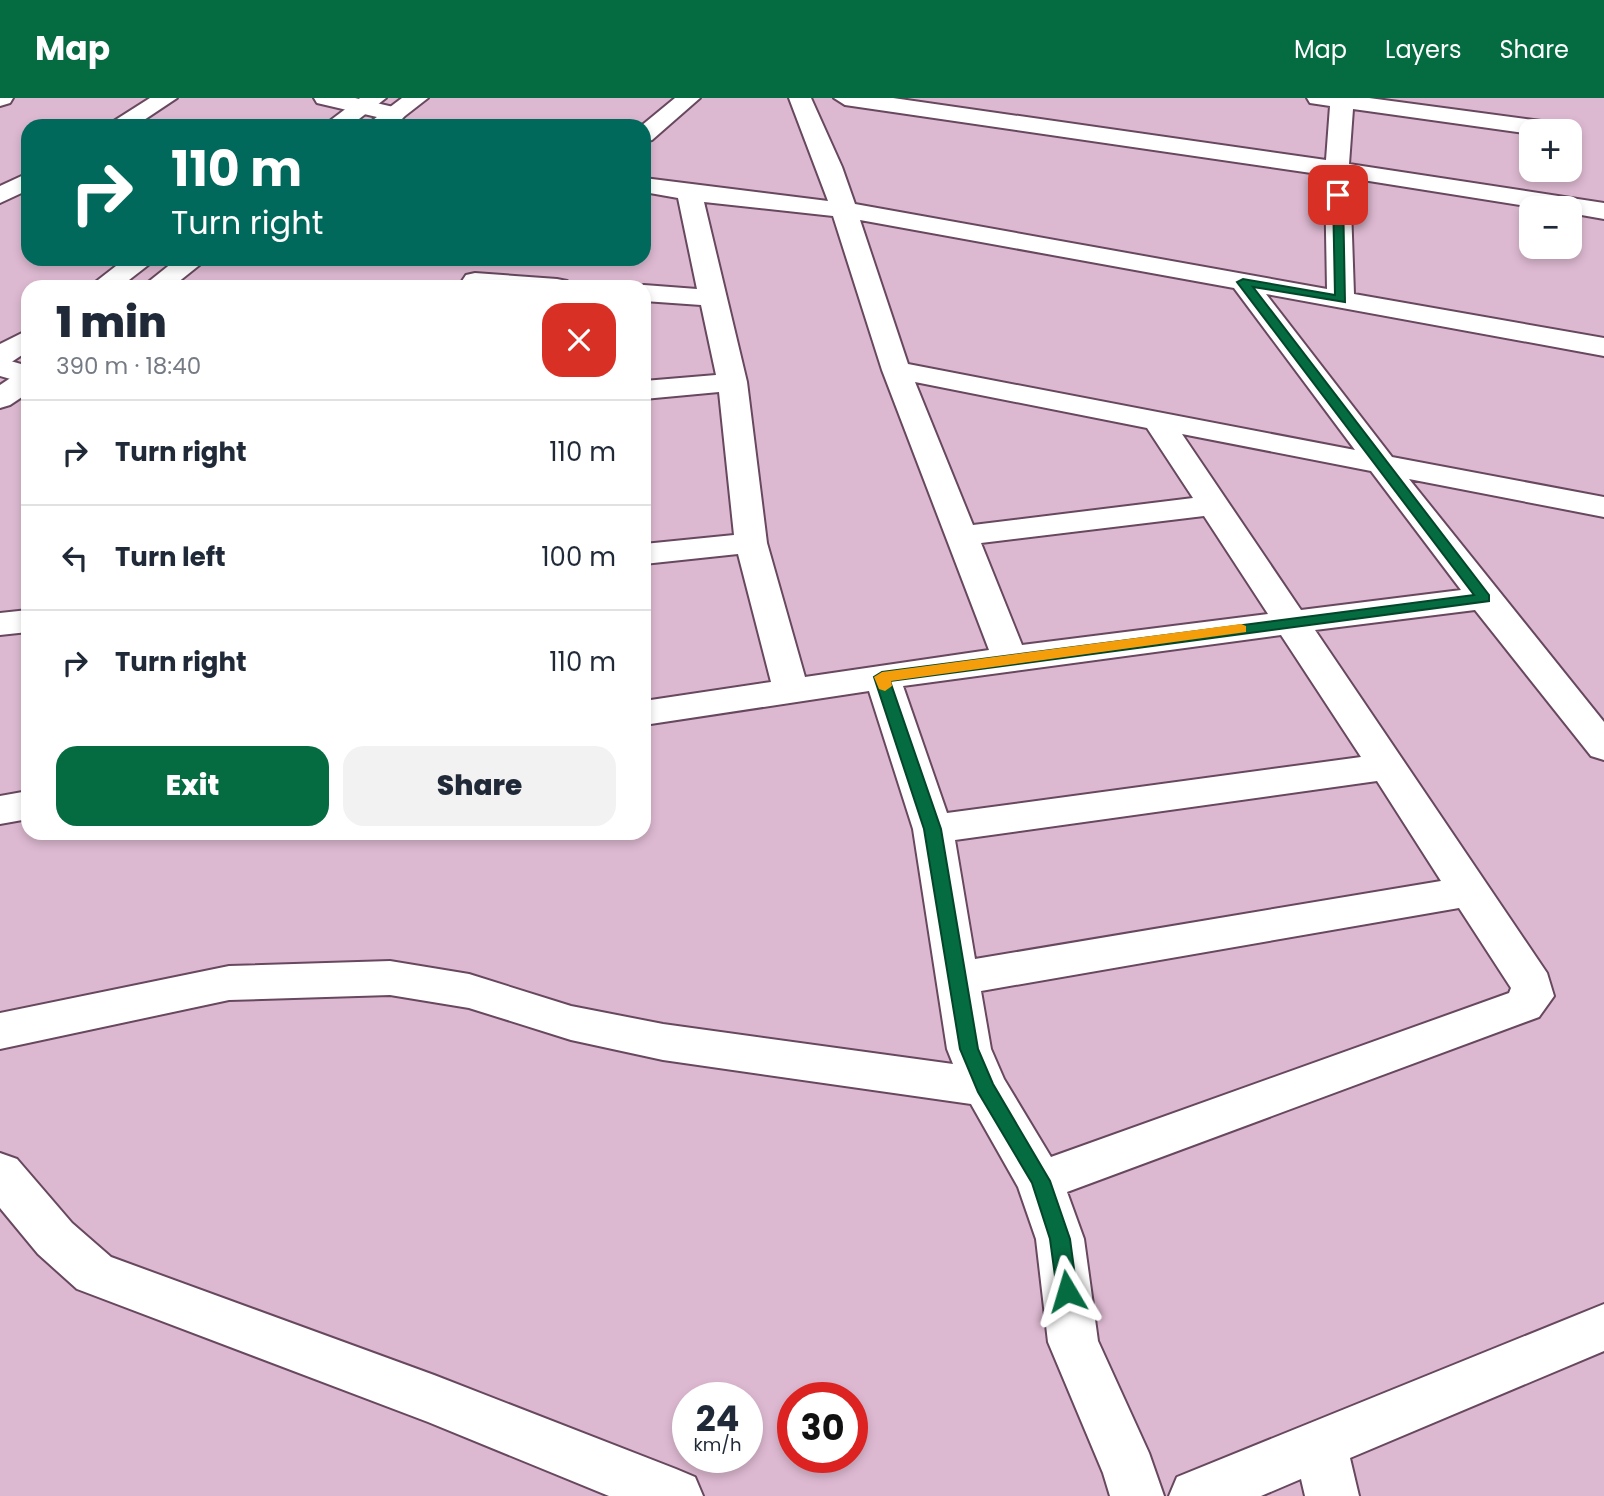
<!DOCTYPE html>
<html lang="en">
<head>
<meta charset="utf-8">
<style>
	:root { --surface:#fff; --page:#f2f2f3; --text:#1f2937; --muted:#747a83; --line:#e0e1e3; --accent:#056b41 }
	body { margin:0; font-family:Poppins,sans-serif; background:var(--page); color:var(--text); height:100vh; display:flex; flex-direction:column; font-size:26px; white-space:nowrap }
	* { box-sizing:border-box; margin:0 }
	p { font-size:23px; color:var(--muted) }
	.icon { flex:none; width:38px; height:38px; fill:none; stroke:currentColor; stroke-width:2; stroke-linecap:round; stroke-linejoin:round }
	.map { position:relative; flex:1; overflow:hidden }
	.panel { position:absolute; left:21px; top:182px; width:630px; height:560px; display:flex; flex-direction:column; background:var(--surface); border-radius:21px; box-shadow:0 4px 10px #0003 }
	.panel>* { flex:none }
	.hud { position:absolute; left:21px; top:21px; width:630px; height:147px; border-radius:21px; box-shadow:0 4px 10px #0003; background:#00695c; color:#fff; overflow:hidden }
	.controls { position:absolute; left:1519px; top:21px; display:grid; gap:14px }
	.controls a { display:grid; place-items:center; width:63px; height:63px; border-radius:14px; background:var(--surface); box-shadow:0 4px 10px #0003; font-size:35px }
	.speed { position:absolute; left:672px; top:1284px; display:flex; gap:14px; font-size:35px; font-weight:700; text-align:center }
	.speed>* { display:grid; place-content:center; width:91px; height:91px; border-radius:50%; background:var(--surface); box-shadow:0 4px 10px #0003; line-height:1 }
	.speed small { font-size:18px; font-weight:400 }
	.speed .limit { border:10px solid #d22; background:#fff; color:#111 }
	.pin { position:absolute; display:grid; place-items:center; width:60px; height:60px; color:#fff; margin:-30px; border-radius:14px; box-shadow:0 4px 10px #0006 }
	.me { position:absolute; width:77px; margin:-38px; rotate:353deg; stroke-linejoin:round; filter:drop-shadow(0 0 5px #0008) }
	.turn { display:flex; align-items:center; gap:24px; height:147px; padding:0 35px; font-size:32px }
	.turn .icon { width:91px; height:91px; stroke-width:2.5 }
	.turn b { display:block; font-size:49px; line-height:60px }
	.round { display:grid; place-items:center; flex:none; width:74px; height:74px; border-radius:21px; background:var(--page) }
	.overview { display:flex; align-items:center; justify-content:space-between; height:119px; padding:0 35px }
	h1 { font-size:42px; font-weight:800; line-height:52px }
	.primary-button { display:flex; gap:14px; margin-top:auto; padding:14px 35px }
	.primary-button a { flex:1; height:80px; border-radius:21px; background:var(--accent); color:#fff; font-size:28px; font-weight:800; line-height:80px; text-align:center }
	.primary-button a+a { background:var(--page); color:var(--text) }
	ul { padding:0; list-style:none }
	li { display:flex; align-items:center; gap:21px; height:105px; padding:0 35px; border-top:2px solid var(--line) }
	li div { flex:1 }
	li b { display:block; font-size:26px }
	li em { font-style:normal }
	header { display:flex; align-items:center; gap:42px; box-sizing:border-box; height:98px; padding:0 35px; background:var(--accent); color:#fff }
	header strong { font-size:33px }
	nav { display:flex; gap:38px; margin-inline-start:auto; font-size:24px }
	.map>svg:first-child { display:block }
</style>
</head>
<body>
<header>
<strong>Map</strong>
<nav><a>Map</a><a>Layers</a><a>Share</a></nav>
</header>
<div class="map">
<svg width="1604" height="1398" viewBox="0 0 1604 1398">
	<rect width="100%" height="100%" fill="#ddb9d1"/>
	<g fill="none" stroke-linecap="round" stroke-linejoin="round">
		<defs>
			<g id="minor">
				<path d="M0,0H13L10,5L0,8Z"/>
				<path d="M150,0H177L135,28H106Z"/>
				<path d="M314,0H355L402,11L406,16L402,21L394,23L317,5Z"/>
				<path d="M675,0H700L652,42L644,44V28H641Z"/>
				<path d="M789,0H811L842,69L855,106L1327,191L1325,77L845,7L834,0H893L1326,62L1330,8L1310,5L1307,0H1369L1564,26L1572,28L1576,33L1572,38L1570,39V33L1531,36L1353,11L1349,66L1604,105V121L1570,115V110H1539L1350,80L1354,196L1604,240V258L1266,196L1392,359L1604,399V419L1409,381L1604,624V662L1591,658L1475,512L1315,532L1547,875L1554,898L1539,919L1067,1094L1084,1141L1098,1243L1149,1355L1164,1398H1110L1103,1375L1048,1244L1036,1141L1018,1089L971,1006L663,962L571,942L469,910L390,897L229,902L0,951V915L229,868L390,863L469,876L571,908L663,926L953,966L947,951L913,731L869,593L644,627V603L771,584L738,456L644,466V446L734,437L719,294L644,301V283L716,277L701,207L644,203V189H635L644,187L697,191L678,100L644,94V80L828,103ZM704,104L833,118L882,272L989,552L805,579L767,445L747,284ZM860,122L1234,190L1355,352L908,266ZM915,284L1147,330L1193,400L973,427ZM1182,336L1371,373L1461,492L1301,512ZM1204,418L1268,516L1022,547L981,445ZM1281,537L1361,659L947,715L903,588ZM1377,683L1441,783L975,861L955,742ZM1459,810L1511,890L1509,895L1051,1059L1004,981L991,951L981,893Z"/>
				<path d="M28,75V92L0,105V88Z"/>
				<path d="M475,175L557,181L567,183L570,189H466L462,183L466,177Z"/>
				<path d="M0,260L28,268V286L0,278Z"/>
				<path d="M28,512V534L0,537V515Z"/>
				<path d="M28,693V721L0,726V698Z"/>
				<path d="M0,1055L17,1061L72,1125L111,1159L434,1277L676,1371L695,1379L703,1398H609L428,1324L77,1191L38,1156L0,1110Z"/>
				<path d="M1604,1206V1253L1350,1360L1359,1398H1305L1301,1381L1261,1398H1169L1177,1379Z"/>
			</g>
			<g id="major">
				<path d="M360,0H386L350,28H323Z"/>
				<path d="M402,0H428L392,28H365Z"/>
				<path d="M125,161H156L120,189H89Z"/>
				<path d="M177,161H207L172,189H142Z"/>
				<path d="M28,232V253L10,265L0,268V246Z"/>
				<path d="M28,272V295L10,307L0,310V287L18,275Z"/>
			</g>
		</defs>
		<!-- minor casing -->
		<use href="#minor" stroke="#67485e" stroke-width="4"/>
		<!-- major casing -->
		<use href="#major" stroke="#67485e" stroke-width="4"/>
		<!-- minor -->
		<use href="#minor" fill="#fff" fill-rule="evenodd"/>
		<!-- major -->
		<use href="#major" fill="#fff" fill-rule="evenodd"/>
	</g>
	<!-- route -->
	<path fill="#056b41" stroke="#03462a" stroke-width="2" d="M1338,94L1343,97L1345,204L1253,189L1489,497V503L890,583L941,731L978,951L993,986L1050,1083L1070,1141L1077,1193L1074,1200L1067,1202L1060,1200L1057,1193L1050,1141L1032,1085L978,994L960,951L924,731L874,579L882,574L1474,497L1237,184L1243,181L1335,197L1333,97Z"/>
	<!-- slow -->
	<path fill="#f59e0b" d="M1241,526L1246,528V534L891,583L892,588L885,593L879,591L874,579L882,574Z"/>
</svg>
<div class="controls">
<a>+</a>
<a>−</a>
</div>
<div class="speed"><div>24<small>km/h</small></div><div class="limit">30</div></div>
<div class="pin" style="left:1338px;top:97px;background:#d93025"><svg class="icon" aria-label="arrive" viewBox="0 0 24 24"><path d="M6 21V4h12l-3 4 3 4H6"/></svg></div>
<svg class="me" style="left:1067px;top:1193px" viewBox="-20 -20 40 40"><path d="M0-17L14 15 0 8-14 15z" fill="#056b41" stroke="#fff" stroke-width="4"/></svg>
<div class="hud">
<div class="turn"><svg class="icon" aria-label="right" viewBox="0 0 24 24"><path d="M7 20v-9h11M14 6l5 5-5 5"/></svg><div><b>110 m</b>Turn right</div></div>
</div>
<section class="panel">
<div class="overview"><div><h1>1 min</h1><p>390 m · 18:40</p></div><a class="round" style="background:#d93025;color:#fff"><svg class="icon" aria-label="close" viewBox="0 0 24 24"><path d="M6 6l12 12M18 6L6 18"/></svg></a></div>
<ul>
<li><svg class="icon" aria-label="right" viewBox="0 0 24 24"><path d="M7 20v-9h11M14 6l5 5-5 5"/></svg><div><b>Turn right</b></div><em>110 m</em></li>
<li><svg class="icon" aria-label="left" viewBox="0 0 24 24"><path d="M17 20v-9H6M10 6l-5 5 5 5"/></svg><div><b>Turn left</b></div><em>100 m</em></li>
<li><svg class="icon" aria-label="right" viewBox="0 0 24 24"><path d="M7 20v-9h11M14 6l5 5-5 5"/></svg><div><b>Turn right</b></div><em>110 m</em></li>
</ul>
<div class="primary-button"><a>Exit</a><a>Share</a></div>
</section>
</div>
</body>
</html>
